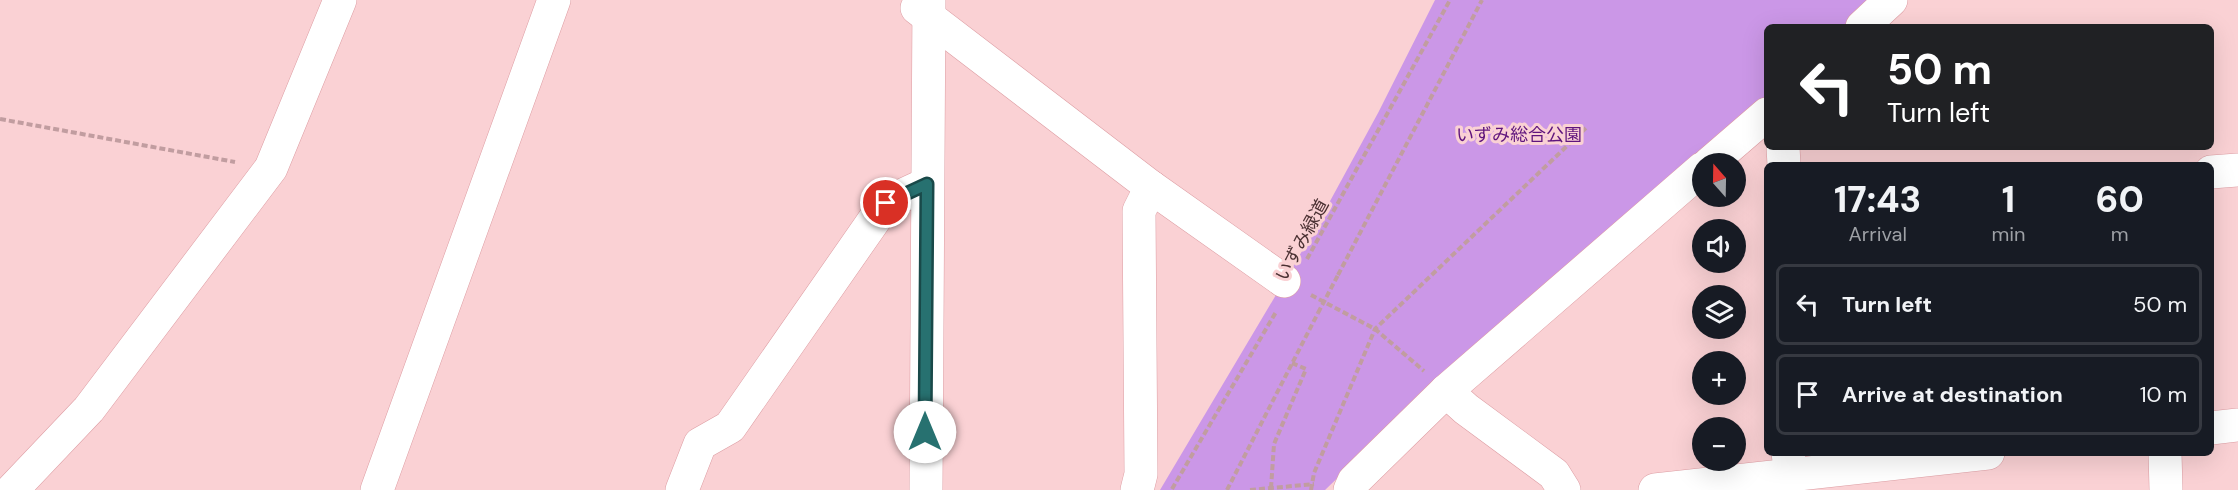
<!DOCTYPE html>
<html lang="en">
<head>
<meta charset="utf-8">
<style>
	:root { --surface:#171b24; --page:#20242c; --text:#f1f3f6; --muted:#9ea1a6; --line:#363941 }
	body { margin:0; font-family:"DM Sans","Noto Sans JP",sans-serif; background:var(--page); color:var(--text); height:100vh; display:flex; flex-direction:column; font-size:22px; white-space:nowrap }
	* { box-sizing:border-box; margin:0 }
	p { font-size:20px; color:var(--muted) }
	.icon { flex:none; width:33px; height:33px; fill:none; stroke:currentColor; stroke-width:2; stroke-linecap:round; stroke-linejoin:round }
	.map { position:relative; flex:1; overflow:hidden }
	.drawer { position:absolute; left:1764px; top:162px; width:450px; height:294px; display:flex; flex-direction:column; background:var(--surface); border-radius:9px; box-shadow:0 6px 24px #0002 }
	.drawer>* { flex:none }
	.hud { position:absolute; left:1764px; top:24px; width:450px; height:126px; border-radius:9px; box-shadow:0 6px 24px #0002; background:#202124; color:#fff; overflow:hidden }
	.needle { width:39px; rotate:340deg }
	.buttons { position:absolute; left:1692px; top:153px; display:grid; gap:12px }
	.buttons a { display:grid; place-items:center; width:54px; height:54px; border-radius:50%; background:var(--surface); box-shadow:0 6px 24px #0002; font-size:30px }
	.pin { position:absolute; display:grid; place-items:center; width:51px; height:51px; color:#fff; margin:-26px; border:3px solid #fff; border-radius:50%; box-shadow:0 2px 6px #0007 }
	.me { position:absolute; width:66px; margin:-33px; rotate:0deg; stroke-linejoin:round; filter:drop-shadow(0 0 4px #0008) }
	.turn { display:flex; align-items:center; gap:21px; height:126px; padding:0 24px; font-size:27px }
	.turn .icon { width:78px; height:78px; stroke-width:2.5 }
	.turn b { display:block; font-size:42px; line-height:51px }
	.eta { display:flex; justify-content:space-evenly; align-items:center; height:102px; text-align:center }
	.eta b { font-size:36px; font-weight:800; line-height:42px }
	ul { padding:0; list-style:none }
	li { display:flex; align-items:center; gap:18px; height:81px; margin:0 12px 9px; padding:0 12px; border:3px solid var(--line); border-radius:9px }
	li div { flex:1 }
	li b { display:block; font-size:22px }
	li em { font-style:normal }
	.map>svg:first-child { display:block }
</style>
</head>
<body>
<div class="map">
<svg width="2238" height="490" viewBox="0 0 2238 490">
	<rect width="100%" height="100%" fill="#fad1d4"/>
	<!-- green -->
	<path fill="#cb97e7" d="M1435,0H1876L1848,27H1767V101L1437,382L1325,490H1160L1311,236L1378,113Z"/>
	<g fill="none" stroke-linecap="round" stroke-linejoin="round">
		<defs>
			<g id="minor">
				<path d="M917,8L1151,187L1284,281"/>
				<path d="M1862,27L1891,0"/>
				<path d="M1783,147L1784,165"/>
				<path d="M1709,164L1767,114"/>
				<path d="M2211,172L2238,170"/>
				<path d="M1446,391L1466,409L1554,474L1564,490"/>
				<path d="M1788,453L1791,475"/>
				<path d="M2165,453L2166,490"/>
				<path d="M12,490L89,409L271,168L340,0"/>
				<path d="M377,490L554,0"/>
				<path d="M682,490L700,444L730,427L886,203L927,184"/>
				<path d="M926,490L929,0"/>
				<path d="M1137,490L1141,474L1139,211L1151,187"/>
				<path d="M1350,490L1354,481L1446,391L1702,169"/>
			</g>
			<g id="major">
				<path d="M2211,428L2238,425"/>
				<path d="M1655,490L1988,453"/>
			</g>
		</defs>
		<!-- minor casing -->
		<use href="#minor" stroke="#dd9da3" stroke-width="34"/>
		<!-- major casing -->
		<use href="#major" stroke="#dd9da3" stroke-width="34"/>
		<!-- path -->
		<g stroke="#c19da0" stroke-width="4" stroke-dasharray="6 3" stroke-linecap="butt">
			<path d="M0,119L235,162"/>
			<path d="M1307,259L1450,0"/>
			<path d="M1338,275L1482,0"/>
			<path d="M1311,295L1375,329L1424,371"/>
			<path d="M1271,488L1274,444L1306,369L1292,363"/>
			<path d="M1172,489L1276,312"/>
			<path d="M1227,490L1318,313"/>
			<path d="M1250,490L1314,484"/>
			<path d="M1311,490L1314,473L1375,329L1588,126"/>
		</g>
		<!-- minor -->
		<use href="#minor" stroke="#fff" stroke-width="33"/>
		<!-- major -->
		<use href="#major" stroke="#fff" stroke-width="33"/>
		<!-- path-bridge -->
		<path stroke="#c19da0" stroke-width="4" stroke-dasharray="6 3" stroke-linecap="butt" d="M1318,313L1338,275"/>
	</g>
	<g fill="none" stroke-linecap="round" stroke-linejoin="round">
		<defs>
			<path id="route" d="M886,203L927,184L925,432"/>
		</defs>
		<!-- route casing -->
		<use href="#route" stroke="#194949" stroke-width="15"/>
		<!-- route -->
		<use href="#route" stroke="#277170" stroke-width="10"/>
	</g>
	<g text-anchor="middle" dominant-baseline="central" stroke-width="6" stroke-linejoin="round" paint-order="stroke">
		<!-- park labels -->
		<g font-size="18" fill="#5f147d" stroke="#fad1d4">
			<text x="1519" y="135">いずみ総合公園</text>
		</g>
		<!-- street labels -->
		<g font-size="18" fill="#4b3133" stroke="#fad1d4">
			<text transform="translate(1302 240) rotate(-61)">いずみ緑道</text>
		</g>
	</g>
</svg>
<div class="buttons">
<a><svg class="needle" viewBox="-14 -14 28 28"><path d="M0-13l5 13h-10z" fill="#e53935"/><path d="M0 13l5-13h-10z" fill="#9ea1a6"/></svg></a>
<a><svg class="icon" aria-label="sound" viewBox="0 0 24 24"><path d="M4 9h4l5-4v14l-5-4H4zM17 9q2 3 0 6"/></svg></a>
<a><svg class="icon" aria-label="layers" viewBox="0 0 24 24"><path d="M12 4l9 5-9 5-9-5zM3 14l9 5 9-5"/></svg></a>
<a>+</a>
<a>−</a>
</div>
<div class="pin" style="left:886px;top:203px;background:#d93025"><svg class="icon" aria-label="arrive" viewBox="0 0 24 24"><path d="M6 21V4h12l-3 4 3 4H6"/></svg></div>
<svg class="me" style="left:925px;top:432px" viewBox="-20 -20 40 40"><circle r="19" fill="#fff"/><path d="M0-13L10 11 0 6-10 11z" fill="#277170"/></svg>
<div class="hud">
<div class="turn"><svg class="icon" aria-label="left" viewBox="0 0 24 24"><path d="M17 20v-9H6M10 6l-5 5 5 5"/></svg><div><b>50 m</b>Turn left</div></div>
</div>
<section class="drawer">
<div class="eta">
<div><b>17:43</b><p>Arrival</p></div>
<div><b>1</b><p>min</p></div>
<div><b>60</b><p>m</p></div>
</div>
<ul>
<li><svg class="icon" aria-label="left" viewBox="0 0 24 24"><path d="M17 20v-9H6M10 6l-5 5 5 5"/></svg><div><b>Turn left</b></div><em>50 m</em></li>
<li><svg class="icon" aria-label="arrive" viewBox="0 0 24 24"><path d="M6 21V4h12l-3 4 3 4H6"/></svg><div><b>Arrive at destination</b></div><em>10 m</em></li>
</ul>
</section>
</div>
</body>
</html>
